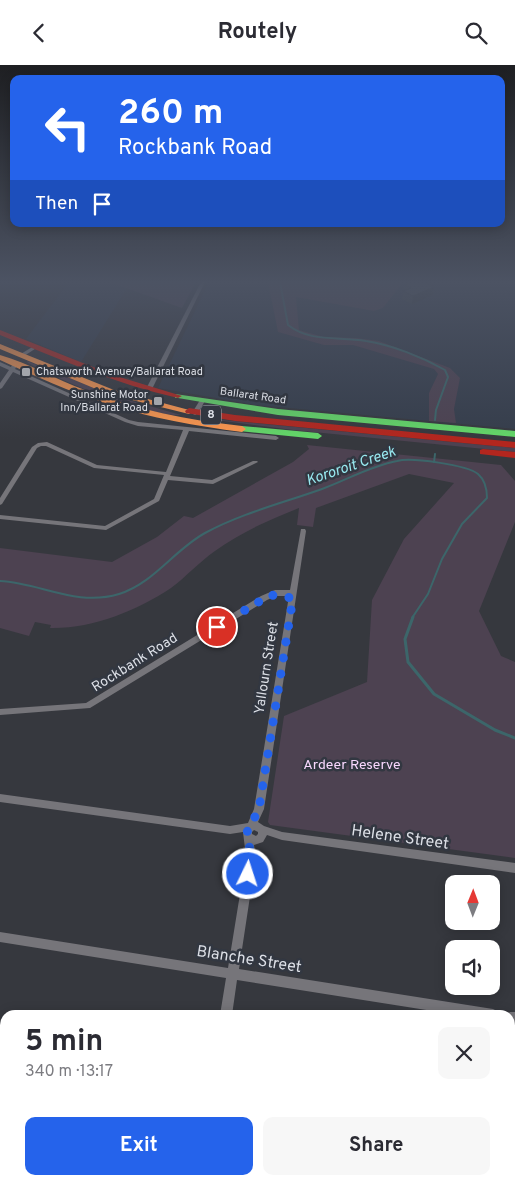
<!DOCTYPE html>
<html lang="en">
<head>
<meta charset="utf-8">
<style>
	:root { --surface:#fff; --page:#f7f7f7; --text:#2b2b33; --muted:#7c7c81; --accent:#2563eb }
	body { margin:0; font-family:Overpass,sans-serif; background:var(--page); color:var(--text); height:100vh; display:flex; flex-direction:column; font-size:19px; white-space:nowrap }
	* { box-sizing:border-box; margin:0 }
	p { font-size:16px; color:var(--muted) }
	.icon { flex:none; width:28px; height:28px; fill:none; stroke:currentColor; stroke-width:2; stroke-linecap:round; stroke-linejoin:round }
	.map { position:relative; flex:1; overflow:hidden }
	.details { position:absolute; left:0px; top:945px; width:515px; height:175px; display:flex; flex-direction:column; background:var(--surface); border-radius:15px 15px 0 0; box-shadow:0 2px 12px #0003 }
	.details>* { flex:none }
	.banner { position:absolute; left:10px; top:10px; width:495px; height:152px; border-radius:10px; box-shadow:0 2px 12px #0003; background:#2563eb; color:#fff; overflow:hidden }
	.needle { width:32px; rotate:1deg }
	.fabs { position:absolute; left:445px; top:810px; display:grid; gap:10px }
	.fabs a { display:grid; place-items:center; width:55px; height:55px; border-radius:10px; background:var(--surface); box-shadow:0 2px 12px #0003; font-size:25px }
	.pin { position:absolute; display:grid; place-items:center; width:42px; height:42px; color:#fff; margin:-21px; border:2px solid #fff; border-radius:50%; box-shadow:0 1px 5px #0007 }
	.me { position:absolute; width:55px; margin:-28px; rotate:4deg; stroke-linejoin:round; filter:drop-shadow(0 0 4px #0008) }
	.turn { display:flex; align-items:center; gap:18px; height:105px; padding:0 25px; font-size:22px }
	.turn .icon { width:65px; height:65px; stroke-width:2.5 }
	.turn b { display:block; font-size:35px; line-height:42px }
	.then { display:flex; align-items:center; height:48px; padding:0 25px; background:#0003; gap:10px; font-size:19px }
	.round { display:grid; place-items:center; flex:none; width:52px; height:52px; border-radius:10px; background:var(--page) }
	.headline { display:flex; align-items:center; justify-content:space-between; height:85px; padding:0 25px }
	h1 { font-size:30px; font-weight:700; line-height:38px }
	.button { display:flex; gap:10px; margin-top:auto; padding:10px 25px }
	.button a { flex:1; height:58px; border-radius:10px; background:var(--accent); color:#fff; font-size:20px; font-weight:700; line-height:58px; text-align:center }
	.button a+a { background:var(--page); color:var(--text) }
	header { display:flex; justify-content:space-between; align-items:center; height:65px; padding:0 25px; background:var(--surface); font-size:22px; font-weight:700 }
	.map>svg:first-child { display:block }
</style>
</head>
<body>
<header><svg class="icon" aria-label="back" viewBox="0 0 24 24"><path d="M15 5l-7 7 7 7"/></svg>Routely<svg class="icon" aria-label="search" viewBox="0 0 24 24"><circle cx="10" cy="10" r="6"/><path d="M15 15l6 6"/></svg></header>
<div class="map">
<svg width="515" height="1120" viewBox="0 0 515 1120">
	<rect width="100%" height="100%" fill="#36383e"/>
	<!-- built -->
	<g fill="#353d4b">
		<path d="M69,217H109L127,223L81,297L26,274Z"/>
		<path d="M209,217H515V364L256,340L158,323Z"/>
	</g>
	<!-- green -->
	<g fill="#4d4251">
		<path d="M109,217H196L182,243Z"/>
		<path d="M268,217H403L383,243L374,246L296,232L299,265L324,272L356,273L379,276L450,303L460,313L454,344L456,358L429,356V328L438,309L434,304L353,280H324L278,267Z"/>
		<path d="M27,296L114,331L181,350C169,351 155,347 143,343C103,333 65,317 28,298Z"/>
		<path d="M201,353L515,383V387L293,365Z"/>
		<path d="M307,380L501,400L515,416V457L479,546L501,591L515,597V793L270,760L268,757L284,651L367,617L372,535L404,474L454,418L409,409L316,443L313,462L297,460L299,443C269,455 241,467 215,486C199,497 186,512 171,523C136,546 92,564 50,563L51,560L35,557L29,571L0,563V483L112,497L157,472L184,451L193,453L293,397L309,384Z"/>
	</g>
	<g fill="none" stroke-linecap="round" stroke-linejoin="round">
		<!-- stream-far1 -->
		<g stroke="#3c666a" stroke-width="2">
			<path d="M280,217L288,260C311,278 339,271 366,276C392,280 422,292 445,305L448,312L436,345L435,355"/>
			<path d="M434,397L435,389"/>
			<path d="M0,516C41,518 76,542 119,529C154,518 174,485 205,468C242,448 283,438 322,424C347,415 370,401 397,396C411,392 467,400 478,409C485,415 487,424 487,433L462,459L442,494L428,529L412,553"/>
		</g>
		<!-- stream -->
		<path stroke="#3c666a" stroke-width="3" d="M413,552L405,574L408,597L434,629L495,665L515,673"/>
		<!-- street -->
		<g fill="#76757a" fill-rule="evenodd">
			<path d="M201,217H205L152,324L147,325L146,324Z"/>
			<path d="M34,281L38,282L24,291L19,290Z"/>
			<path d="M0,297L11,302L12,300H16L17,301L15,304L129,355L138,357L276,371L279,373L276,375L189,366L170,411L212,415L253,396H257L258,397L213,419L168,415L159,436L106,465L0,454V450L105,461L154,434L164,410L94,403L46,381H41L37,383L2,439L0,440V433L32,382L38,378L47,377L97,400L166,407L183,365L138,361L125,357L13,307L2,323L0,324V318L9,305L0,301Z"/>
			<path d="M202,334L205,336L197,349L195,350L193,349L192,348L200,335Z"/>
			<path d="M301,464H305L306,466L264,744L258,757L264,761L282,767L515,798V808L282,775L267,770L263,777L254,780L256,792L239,904L493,944L497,946L499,950H458L237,915L232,950H220L226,913L0,877V867L228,903L246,792L243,767L230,769L0,737V729L230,761L248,758L254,744L289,531H276L267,535L90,643L0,650V644L86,638L261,531L275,525H290ZM254,765L258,767V769L256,771L252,769V767Z"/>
			<path d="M510,947H515V959H510V950H506Z"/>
			<path d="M0,1051L5,1052V1064L0,1063Z"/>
			<path d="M193,1115H205L204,1120H192Z"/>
			<path d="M309,1115H345L348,1120H312Z"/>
		</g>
		<!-- fast -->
		<g fill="#63d668" fill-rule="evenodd">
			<path d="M175,329L278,344L515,366V372L278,350L178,333H175Z"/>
			<path d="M242,361L318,368L322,371L318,374L239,366L238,364Z"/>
		</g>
		<!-- slow -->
		<g fill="#ff974d" fill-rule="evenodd">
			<path d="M0,279L114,325L193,346L189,349L108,329L0,284Z"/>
			<path d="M0,290C29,298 57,315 85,325C136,345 188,355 242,361L246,364L242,367C196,361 151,353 107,339C70,327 35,311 0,295Z"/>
		</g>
		<!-- jam -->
		<g fill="#b3261e" fill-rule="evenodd">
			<path d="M0,265L113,310L182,331L178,333C116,319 59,294 0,270Z"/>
			<path d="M189,343L235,350L515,377V383L235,356L186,348L185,346Z"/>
			<path d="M483,384L515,387V393L480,389V385Z"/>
		</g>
	</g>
	<!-- wall -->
	<path fill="#3e454a" d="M405,220L433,221L434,222L433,230L412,239L402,234L403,226L404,225Z"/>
	<!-- shaded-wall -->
	<path fill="#32383c" d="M428,217H434L433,222H434L433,230L412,239L413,231L426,218Z"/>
	<!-- building -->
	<path fill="#485056" stroke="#32383c" d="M412,217H428L426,218L434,222L413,231L403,226L411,223L405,220Z"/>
	<!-- sky -->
	<linearGradient id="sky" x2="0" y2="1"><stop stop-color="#1e1f22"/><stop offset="0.58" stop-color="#4c5363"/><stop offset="1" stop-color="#4c5363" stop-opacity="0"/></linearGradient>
	<rect width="515" height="374" fill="url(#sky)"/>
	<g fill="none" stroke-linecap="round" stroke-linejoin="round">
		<!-- route -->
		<path stroke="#2563eb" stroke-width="9" stroke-dasharray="0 16.2" d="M217,562L270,530L293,533L259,744L247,767L251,792L248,809"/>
	</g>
	<!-- markers -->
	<g fill="#a2a5ab" stroke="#323741" stroke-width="2">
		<rect x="21" y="302" width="10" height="10" rx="2.5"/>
		<rect x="153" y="331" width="10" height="10" rx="2.5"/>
	</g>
	<g text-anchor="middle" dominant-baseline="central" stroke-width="5" stroke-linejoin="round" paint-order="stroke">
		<!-- far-poi labels -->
		<g font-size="11" fill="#dcdfe6" stroke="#323741" text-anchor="start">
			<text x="36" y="307">Chatsworth Avenue/Ballarat Road</text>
			<text x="148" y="330" text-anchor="end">Sunshine Motor<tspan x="148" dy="13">Inn/Ballarat Road</tspan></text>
		</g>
		<!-- far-street labels -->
		<g font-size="11" fill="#dcdfe6" stroke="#323741">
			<text transform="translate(253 331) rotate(8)">Ballarat Road</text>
		</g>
		<!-- shield labels -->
		<rect fill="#323741" stroke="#a9adb4" stroke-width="1" x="201" y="340.5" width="20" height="19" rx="4"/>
		<g font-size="12" font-weight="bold" fill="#dcdfe6">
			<text x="211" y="350">8</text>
		</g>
		<!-- street labels -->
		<g font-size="14" fill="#dcdfe6" stroke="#323741">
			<text transform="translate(135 598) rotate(-32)">Rockbank Road</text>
			<text transform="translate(267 603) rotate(-81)">Yallourn Street</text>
		</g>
		<!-- park labels -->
		<g font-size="14" fill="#f8d7fe" stroke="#323741">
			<text x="352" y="700">Ardeer Reserve</text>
		</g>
		<!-- water labels -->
		<g font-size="15" font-style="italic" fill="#98e9f0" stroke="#323741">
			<text transform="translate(351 402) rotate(-19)">Kororoit Creek</text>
		</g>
		<!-- near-street labels -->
		<g font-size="16" fill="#dcdfe6" stroke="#323741">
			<text transform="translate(400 773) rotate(8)">Helene Street</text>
			<text transform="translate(249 895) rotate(9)">Blanche Street</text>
		</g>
	</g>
</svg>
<div class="fabs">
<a><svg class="needle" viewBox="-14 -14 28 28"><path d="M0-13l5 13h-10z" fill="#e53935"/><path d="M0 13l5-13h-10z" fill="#7c7c81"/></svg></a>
<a><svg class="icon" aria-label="sound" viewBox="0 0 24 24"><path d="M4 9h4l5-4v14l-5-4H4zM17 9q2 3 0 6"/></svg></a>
</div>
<div class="pin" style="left:217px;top:562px;background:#d93025"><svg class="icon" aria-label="arrive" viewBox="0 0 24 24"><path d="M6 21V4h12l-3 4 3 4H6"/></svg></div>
<svg class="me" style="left:248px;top:809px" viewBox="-20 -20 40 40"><circle r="17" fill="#2563eb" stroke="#fff" stroke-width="3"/><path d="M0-11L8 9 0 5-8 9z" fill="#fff"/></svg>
<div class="banner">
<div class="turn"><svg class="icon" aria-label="left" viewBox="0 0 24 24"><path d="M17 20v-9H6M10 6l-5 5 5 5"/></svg><div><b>260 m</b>Rockbank Road</div></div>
<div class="then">Then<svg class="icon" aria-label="arrive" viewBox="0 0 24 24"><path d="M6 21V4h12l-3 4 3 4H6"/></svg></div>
</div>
<section class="details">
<div class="headline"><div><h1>5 min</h1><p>340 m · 13:17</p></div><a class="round"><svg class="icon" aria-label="close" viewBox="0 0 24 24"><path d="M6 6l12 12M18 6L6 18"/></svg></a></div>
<div class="button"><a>Exit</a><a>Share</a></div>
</section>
</div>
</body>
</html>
